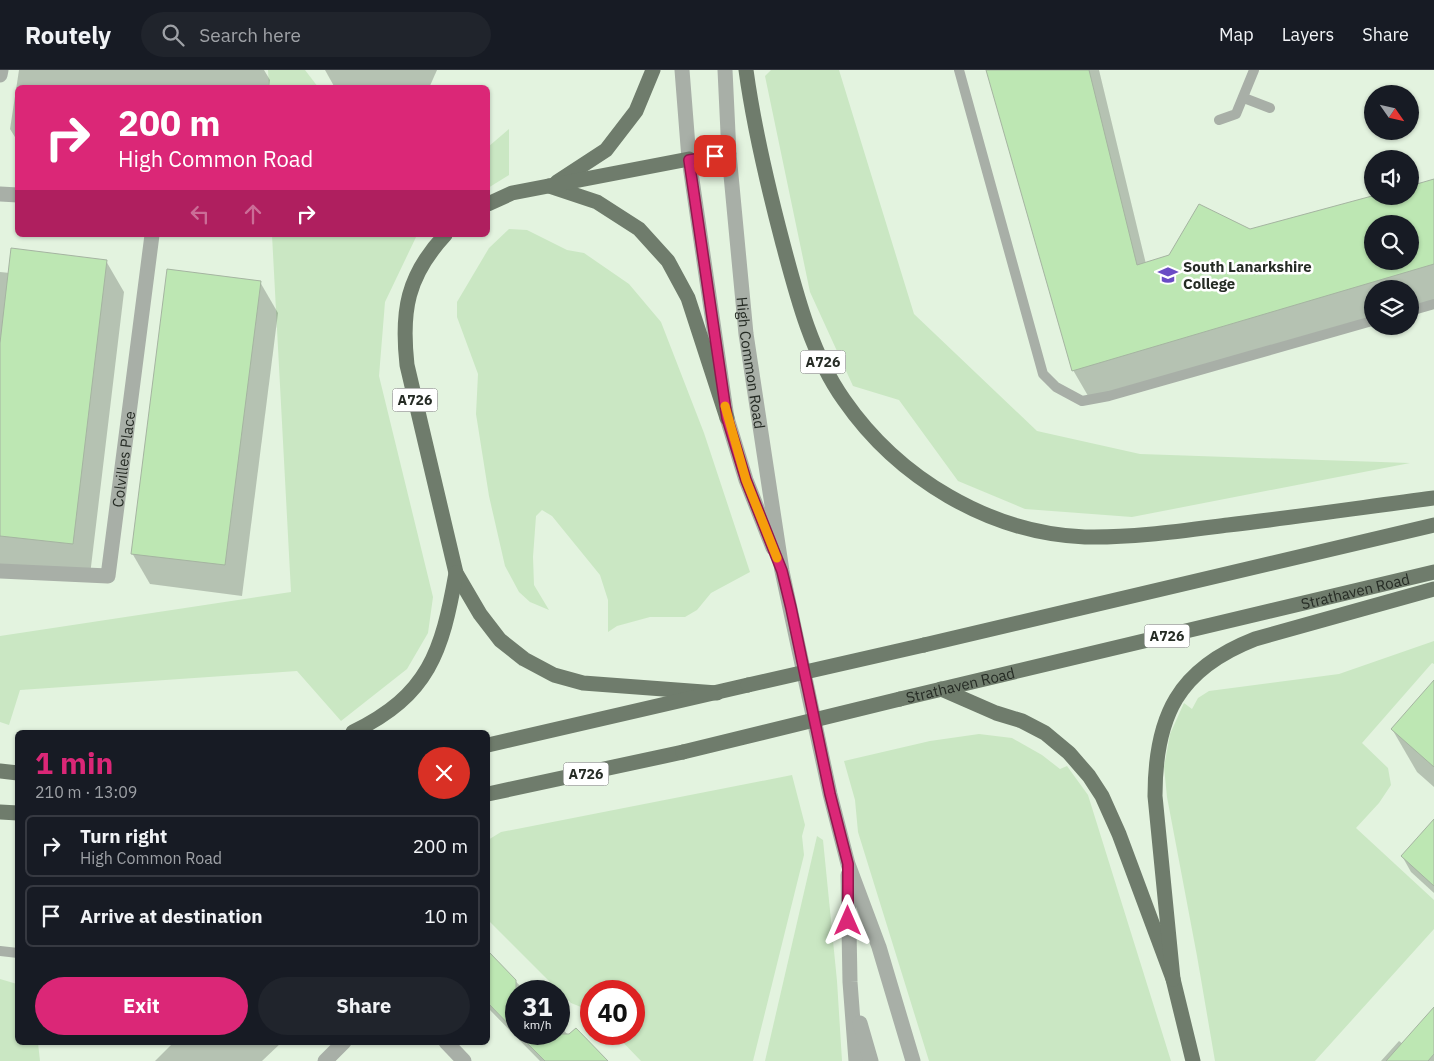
<!DOCTYPE html>
<html lang="en">
<head>
<meta charset="utf-8">
<style>
	:root { --surface:#171b24; --page:#20242c; --text:#f1f3f6; --muted:#9ea1a6; --line:#363941; --accent:#db2777 }
	body { margin:0; font-family:"IBM Plex Sans",sans-serif; background:var(--page); color:var(--text); height:100vh; display:flex; flex-direction:column; font-size:19px; white-space:nowrap }
	* { box-sizing:border-box; margin:0 }
	p { font-size:16px; color:var(--muted) }
	.icon { flex:none; width:28px; height:28px; fill:none; stroke:currentColor; stroke-width:2; stroke-linecap:round; stroke-linejoin:round }
	.map { position:relative; flex:1; overflow:hidden }
	.details { position:absolute; left:15px; top:660px; width:475px; height:315px; display:flex; flex-direction:column; background:var(--surface); border-radius:8px; box-shadow:0 1px 4px #0004 }
	.details>* { flex:none }
	.banner { position:absolute; left:15px; top:15px; width:475px; height:152px; border-radius:8px; box-shadow:0 1px 4px #0004; background:#db2777; color:#fff; overflow:hidden }
	.needle { width:32px; rotate:124deg }
	.tools { position:absolute; left:1364px; top:15px; display:grid; gap:10px }
	.tools a { display:grid; place-items:center; width:55px; height:55px; border-radius:50%; background:var(--surface); box-shadow:0 1px 4px #0004; font-size:25px }
	.speed { position:absolute; left:505px; top:910px; display:flex; gap:10px; font-size:25px; font-weight:700; text-align:center }
	.speed>* { display:grid; place-content:center; width:65px; height:65px; border-radius:50%; background:var(--surface); box-shadow:0 1px 4px #0004; line-height:1 }
	.speed small { font-size:12px; font-weight:400 }
	.speed .limit { border:8px solid #d22; background:#fff; color:#111 }
	.pin { position:absolute; display:grid; place-items:center; width:42px; height:42px; color:#fff; margin:-21px; border-radius:10px; box-shadow:0 2px 8px #0006 }
	.me { position:absolute; width:55px; margin:-28px; rotate:0deg; stroke-linejoin:round; filter:drop-shadow(0 0 4px #0008) }
	.turn { display:flex; align-items:center; gap:18px; height:105px; padding:0 20px; font-size:22px }
	.turn .icon { width:65px; height:65px; stroke-width:2.5 }
	.turn b { display:block; font-size:35px; line-height:42px }
	.lanes { display:flex; align-items:center; height:48px; padding:0 20px; background:#0003; justify-content:center; gap:25px; direction:ltr }
	.lanes .off { opacity:.35 }
	.round { display:grid; place-items:center; flex:none; width:52px; height:52px; border-radius:26px; background:var(--page) }
	.headline { display:flex; align-items:center; justify-content:space-between; height:85px; padding:0 20px }
	h1 { font-size:30px; font-weight:800; line-height:38px; color:var(--accent) }
	.action { display:flex; gap:10px; margin-top:auto; padding:10px 20px }
	.action a { flex:1; height:58px; border-radius:30px; background:var(--accent); color:#fff; font-size:20px; font-weight:800; line-height:58px; text-align:center }
	.action a+a { background:var(--page); color:var(--text) }
	ul { padding:0; list-style:none }
	li { display:flex; align-items:center; gap:15px; height:62px; margin:0 10px 8px; padding:0 10px; border:2px solid var(--line); border-radius:8px }
	li div { flex:1 }
	li b { display:block; font-size:19px }
	li em { font-style:normal }
	header { display:flex; align-items:center; gap:30px; box-sizing:border-box; height:70px; padding:0 25px; background:var(--surface); border-bottom:1px solid var(--line) }
	header strong { font-size:24px }
	nav { display:flex; gap:28px; margin-inline-start:auto; font-size:18px }
	.search { width:350px; height:45px; background:var(--page); display:flex; align-items:center; gap:12px; box-sizing:border-box; padding:0 18px; border-radius:28px; color:var(--muted); font-size:19px }
	.map>svg:first-child { display:block }
</style>
</head>
<body>
<header>
<strong>Routely</strong>
<div class="search"><svg class="icon" aria-label="search" viewBox="0 0 24 24"><circle cx="10" cy="10" r="6"/><path d="M15 15l6 6"/></svg>Search here</div>
<nav><a>Map</a><a>Layers</a><a>Share</a></nav>
</header>
<div class="map">
<svg width="1434" height="991" viewBox="0 0 1434 991">
	<rect width="100%" height="100%" fill="#e3f3df"/>
	<!-- green -->
	<g fill="#cae7c3">
		<path d="M268,0H305L318,17H269Z"/>
		<path d="M771,0H839L914,244L1037,361L1140,384L1410,393L1132,447L1025,439L958,411L899,330L853,316L810,222L765,6Z"/>
		<path d="M509,59V105L488,118V77Z"/>
		<path d="M509,159L527,160L567,180L584,183L629,214L661,252L704,363L750,502L711,523L697,540L685,547H650L617,556L608,562V530L600,505L552,446L542,440L536,446L533,487L534,515L549,540L530,532L519,522L505,496L489,426L476,344L478,304L457,247V232L489,178Z"/>
		<path d="M272,165H417L385,232L379,306L433,527L428,563L407,599L341,651L297,601L20,620L9,655L0,652V566L291,522Z"/>
		<path d="M1434,571V594L1432,593L1362,673L1388,698L1391,715L1379,733L1356,758L1434,830V859L1315,991H1215L1197,886L1167,727L1164,697L1170,664L1184,633L1192,639L1198,628L1209,621L1339,604Z"/>
		<path d="M979,664L1012,668L1042,685L1060,699L1067,696L1088,725L1171,991H929L858,762L855,730L844,691L930,671Z"/>
		<path d="M792,705L805,755L802,766L804,785L753,991H641L615,964H634V921H591V941L571,933L488,850V770L501,762Z"/>
		<path d="M817,766L823,770L837,911L842,991H765Z"/>
		<path d="M0,909L17,914L18,972L38,973L40,991H0Z"/>
	</g>
	<!-- shadow -->
	<g fill="#0003" fill-rule="evenodd">
		<path d="M19,0H264L270,10L269,18H18V72L10,59Z"/>
		<path d="M325,0H437L429,18H335Z"/>
		<path d="M988,0H1099L1146,194L1250,160L1410,126V117L1434,111V230L1410,237V219H1372V248L1091,331L1073,300ZM1372,154H1410V191H1372Z"/>
		<path d="M106,191L124,222L90,505L0,494V202L10,203Z"/>
		<path d="M260,212L278,243L242,526L150,514L132,483Z"/>
		<path d="M1434,614V717L1417,702L1392,659Z"/>
		<path d="M1434,765V823L1411,802L1402,786Z"/>
		<path d="M488,883L525,921H516V964H559V955L569,966L607,991H540L488,938Z"/>
		<path d="M1434,939V991H1381L1399,971L1403,974Z"/>
		<path d="M174,972H282L262,991H155Z"/>
	</g>
	<!-- building -->
	<g fill="#bde7b3" stroke="#a5b4a1" fill-rule="evenodd">
		<path d="M986,0H1089L1137,195L1169,185L1199,134L1250,159L1372,126H1410V116L1434,109V194L1072,301ZM1372,154H1410V191H1372Z"/>
		<path d="M11,178L107,190L73,474L0,466V273Z"/>
		<path d="M167,199L261,211L225,495L131,484Z"/>
		<path d="M1434,610V697L1391,659Z"/>
		<path d="M1434,749V816L1401,786Z"/>
		<path d="M488,881L516,910V962L488,933Z"/>
		<path d="M1434,937V984L1428,991H1386Z"/>
		<path d="M576,958L608,991H545L518,964H569Z"/>
	</g>
	<g fill="none" stroke-linecap="round" stroke-linejoin="round">
		<!-- service -->
		<g stroke="#a8afa7" stroke-width="10">
			<path d="M959,0L1043,304L1056,317L1082,331L1109,326L1372,251"/>
			<path d="M1244,28L1270,38"/>
			<path d="M1219,50L1236,44L1254,0"/>
			<path d="M1410,241L1434,234"/>
			<path d="M0,881L18,883"/>
		</g>
		<!-- minor -->
		<g stroke="#a8afa7" stroke-width="15">
			<path d="M0,5L1,0"/>
			<path d="M0,124L18,125"/>
			<path id="s1" d="M0,501L108,506L152,165"/>
			<path d="M446,972L464,991"/>
			<path d="M325,991L344,972"/>
		</g>
		<!-- tertiary -->
		<g stroke="#a8afa7" stroke-width="15">
			<path d="M682,0L689,89L727,348L746,410L773,478"/>
			<path id="s2" d="M725,0L729,84L746,264L782,501L830,724L848,794L879,877L913,991"/>
			<path d="M689,89L729,84"/>
			<path d="M848,805L850,912L856,991"/>
			<path d="M860,953L871,991"/>
		</g>
		<!-- primary -->
		<g stroke="#6f7c6c" stroke-width="15">
			<path d="M746,0C754,59 768,117 783,174C797,227 812,285 844,330C898,408 989,463 1085,467C1133,468 1181,461 1228,455C1297,447 1365,437 1434,428"/>
			<path d="M557,112L606,80L636,41L653,0"/>
			<path d="M549,116L597,132L639,159L668,191L688,228L727,348"/>
			<path d="M488,134L512,123L689,89"/>
			<path d="M445,165C407,206 401,241 407,295L456,503L480,544L500,570L524,589L554,605L583,613L717,623"/>
			<path d="M924,575L1434,455"/>
			<path d="M941,619L996,643L1022,651L1045,663L1069,683L1089,706L1102,726L1119,764L1173,909L1193,991"/>
			<path id="s3" d="M900,629L1434,502"/>
			<path d="M353,662C429,625 442,582 456,503"/>
			<path d="M488,675L748,615"/>
			<path d="M0,701L18,703"/>
			<path d="M488,724L683,682"/>
			<path d="M0,742L18,743"/>
			<path d="M1173,909L1155,726C1155,646 1178,599 1255,569L1434,519"/>
		</g>
		<!-- primary-bridge -->
		<g stroke="#6f7c6c" stroke-width="15">
			<path d="M748,615L924,575"/>
			<path d="M683,682L900,629"/>
		</g>
	</g>
	<g fill="none" stroke-linecap="round" stroke-linejoin="round">
		<defs>
			<path id="route" d="M715,86L689,90L727,348L746,410L782,501L791,538L830,724L848,794V851"/>
		</defs>
		<!-- route casing -->
		<use href="#route" stroke="#8e194d" stroke-width="12"/>
		<!-- route -->
		<use href="#route" stroke="#db2777" stroke-width="9"/>
		<!-- slow -->
		<path stroke="#f59e0b" stroke-width="9" d="M725,336L746,410L777,488"/>
	</g>
	<!-- icons -->
	<defs>
		<symbol id="university-bare" viewBox="-9 -9 18 18"><path d="M0-5L7-2L0 1L-7-2ZM-4 1L0 2.5L4 1V4Q0 6-4 4Z" fill="#6a4cc5" stroke="#fff" stroke-width="2.5" paint-order="stroke"/></symbol>
	</defs>
	<g fill-rule="evenodd">
		<use href="#university-bare" x="1154" y="191" width="28" height="28"/>
	</g>
	<g text-anchor="middle" dominant-baseline="central" stroke-width="5" stroke-linejoin="round" paint-order="stroke">
		<!-- shield labels -->
		<g fill="#fff" stroke="#666b66" stroke-width="1">
			<rect x="800.5" y="280.5" width="45" height="23" rx="4"/>
			<rect x="392.5" y="318.5" width="45" height="23" rx="4"/>
			<rect x="1144.5" y="554.5" width="45" height="23" rx="4"/>
			<rect x="563.5" y="692.5" width="45" height="23" rx="4"/>
		</g>
		<g font-size="14" font-weight="bold" fill="#252b24">
			<text x="823" y="292">A726</text>
			<text x="415" y="330">A726</text>
			<text x="1167" y="566">A726</text>
			<text x="586" y="704">A726</text>
		</g>
		<!-- poi labels -->
		<g font-size="15" font-weight="bold" fill="#252b24" stroke="#fff" text-anchor="start">
			<text x="1183" y="196">South Lanarkshire<tspan x="1183" dy="17">College</tspan></text>
		</g>
		<!-- street labels -->
		<g font-size="15" fill="#252b24" stroke="#fff">
			<text stroke="none"><textPath href="#s2" startOffset="294">High Common Road</textPath></text>
			<text stroke="none"><textPath href="#s1" startOffset="226">Colvilles Place</textPath></text>
			<text stroke="none"><textPath href="#s3" startOffset="468">Strathaven Road</textPath></text>
			<text stroke="none"><textPath href="#s3" startOffset="62">Strathaven Road</textPath></text>
		</g>
	</g>
</svg>
<div class="tools">
<a><svg class="needle" viewBox="-14 -14 28 28"><path d="M0-13l5 13h-10z" fill="#e53935"/><path d="M0 13l5-13h-10z" fill="#9ea1a6"/></svg></a>
<a><svg class="icon" aria-label="sound" viewBox="0 0 24 24"><path d="M4 9h4l5-4v14l-5-4H4zM17 9q2 3 0 6"/></svg></a>
<a><svg class="icon" aria-label="search" viewBox="0 0 24 24"><circle cx="10" cy="10" r="6"/><path d="M15 15l6 6"/></svg></a>
<a><svg class="icon" aria-label="layers" viewBox="0 0 24 24"><path d="M12 4l9 5-9 5-9-5zM3 14l9 5 9-5"/></svg></a>
</div>
<div class="speed"><div>31<small>km/h</small></div><div class="limit">40</div></div>
<div class="pin" style="left:715px;top:86px;background:#d93025"><svg class="icon" aria-label="arrive" viewBox="0 0 24 24"><path d="M6 21V4h12l-3 4 3 4H6"/></svg></div>
<svg class="me" style="left:848px;top:851px" viewBox="-20 -20 40 40"><path d="M0-17L14 15 0 8-14 15z" fill="#db2777" stroke="#fff" stroke-width="4"/></svg>
<div class="banner">
<div class="turn"><svg class="icon" aria-label="right" viewBox="0 0 24 24"><path d="M7 20v-9h11M14 6l5 5-5 5"/></svg><div><b>200 m</b>High Common Road</div></div>
<div class="lanes"><svg class="icon off" aria-label="left" viewBox="0 0 24 24"><path d="M17 20v-9H6M10 6l-5 5 5 5"/></svg><svg class="icon off" aria-label="ahead" viewBox="0 0 24 24"><path d="M12 20V5M6 11l6-6 6 6"/></svg><svg class="icon" aria-label="right" viewBox="0 0 24 24"><path d="M7 20v-9h11M14 6l5 5-5 5"/></svg></div>
</div>
<section class="details">
<div class="headline"><div><h1>1 min</h1><p>210 m · 13:09</p></div><a class="round" style="background:#d93025;color:#fff"><svg class="icon" aria-label="close" viewBox="0 0 24 24"><path d="M6 6l12 12M18 6L6 18"/></svg></a></div>
<ul>
<li><svg class="icon" aria-label="right" viewBox="0 0 24 24"><path d="M7 20v-9h11M14 6l5 5-5 5"/></svg><div><b>Turn right</b><p>High Common Road</p></div><em>200 m</em></li>
<li><svg class="icon" aria-label="arrive" viewBox="0 0 24 24"><path d="M6 21V4h12l-3 4 3 4H6"/></svg><div><b>Arrive at destination</b></div><em>10 m</em></li>
</ul>
<div class="action"><a>Exit</a><a>Share</a></div>
</section>
</div>
</body>
</html>
